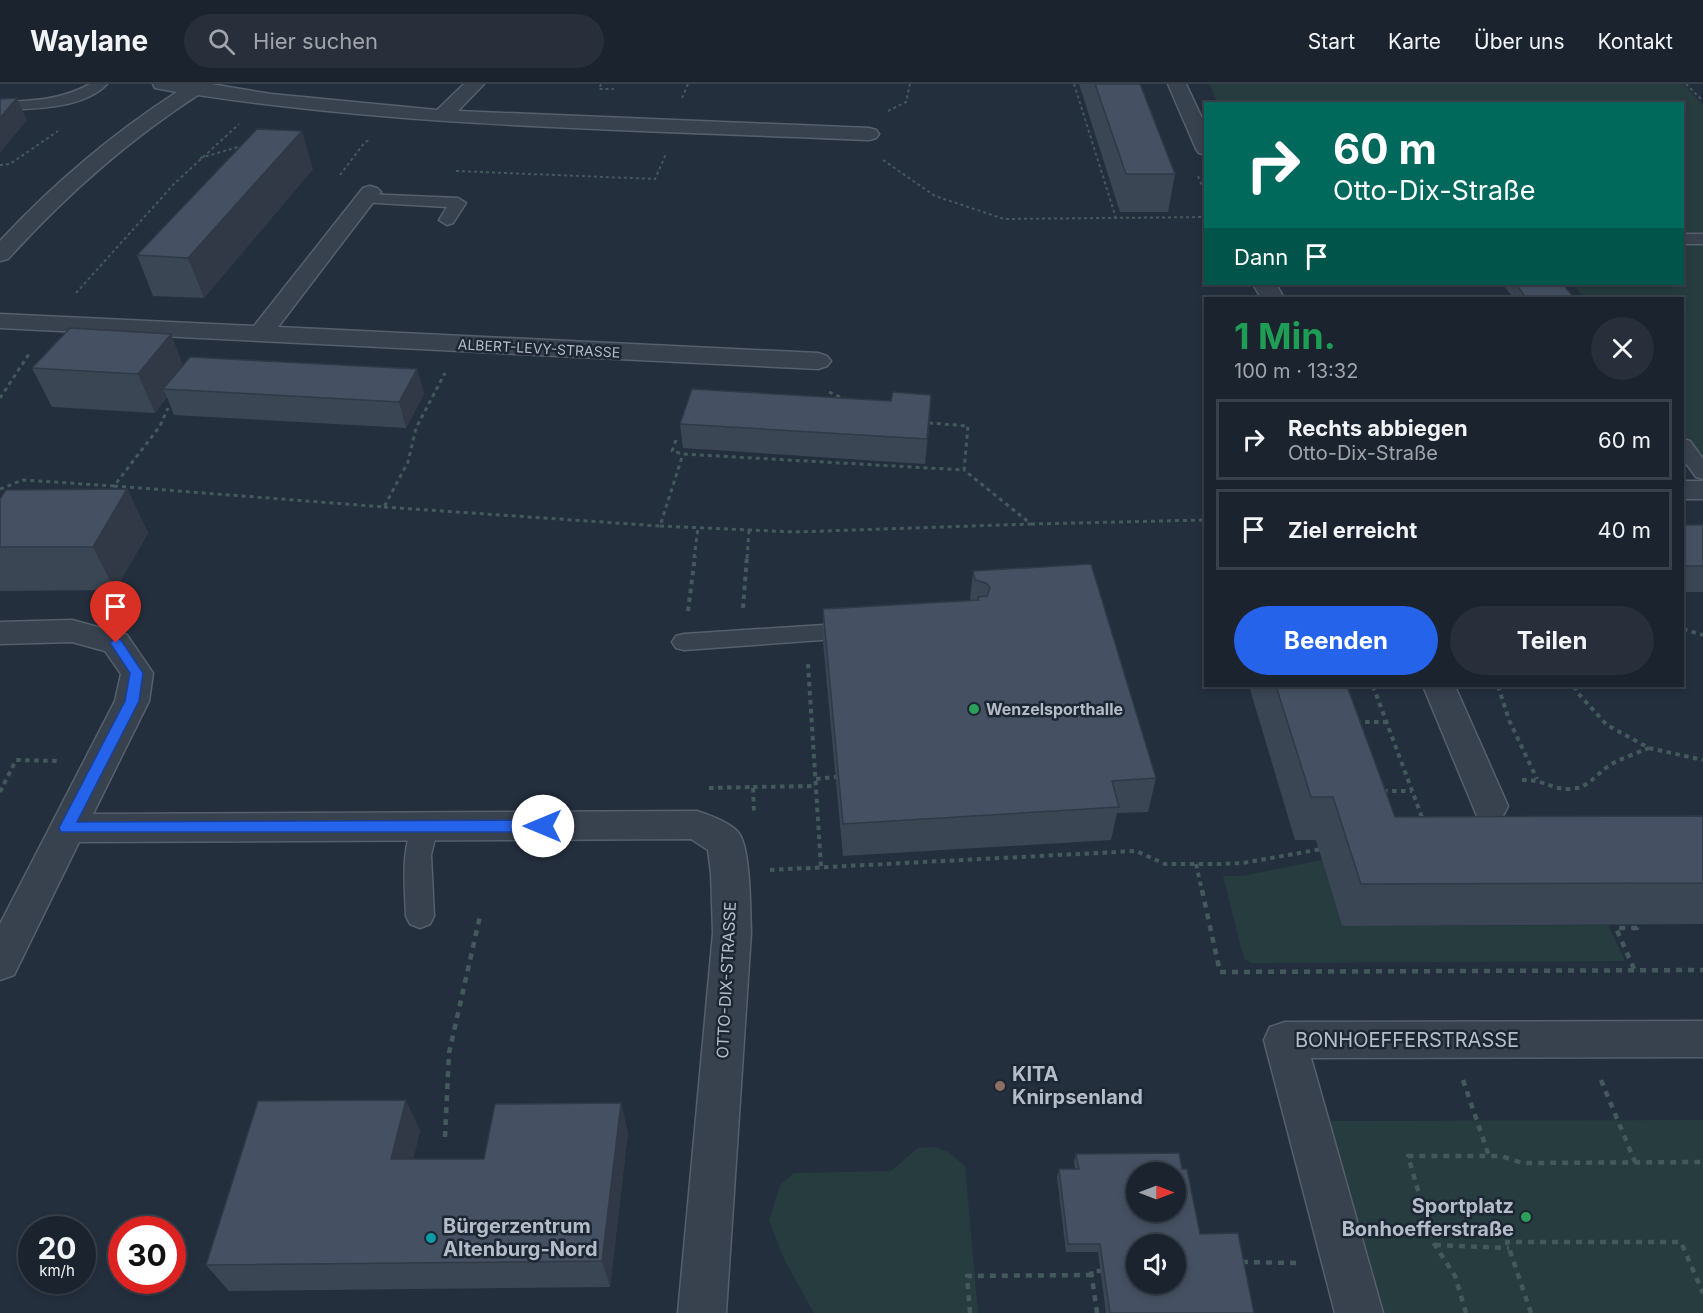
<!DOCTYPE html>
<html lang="de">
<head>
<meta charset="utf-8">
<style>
	:root { --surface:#1b232e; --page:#282f3a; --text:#f1f3f6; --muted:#a0a4aa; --line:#39404a; --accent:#2563eb }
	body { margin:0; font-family:Inter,sans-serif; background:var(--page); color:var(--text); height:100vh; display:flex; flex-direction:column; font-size:22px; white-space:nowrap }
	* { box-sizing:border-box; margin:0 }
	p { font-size:20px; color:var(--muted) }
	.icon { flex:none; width:33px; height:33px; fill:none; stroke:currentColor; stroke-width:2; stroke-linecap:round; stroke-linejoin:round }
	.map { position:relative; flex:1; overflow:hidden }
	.side { position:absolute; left:1204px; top:213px; width:480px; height:390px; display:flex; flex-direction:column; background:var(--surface); border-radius:0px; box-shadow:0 3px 9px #0003,0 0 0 2px var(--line) }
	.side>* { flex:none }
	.guide { position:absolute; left:1204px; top:18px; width:480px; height:183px; border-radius:0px; box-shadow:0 3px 9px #0003,0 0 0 2px var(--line); background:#00695c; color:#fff; overflow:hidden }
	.needle { width:39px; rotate:90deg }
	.controls { position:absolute; left:1126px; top:1078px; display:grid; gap:12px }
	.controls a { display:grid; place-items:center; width:60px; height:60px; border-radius:50%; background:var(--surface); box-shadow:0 3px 9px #0003,0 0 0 2px var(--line); font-size:30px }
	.speed { position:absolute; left:18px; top:1132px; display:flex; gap:12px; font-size:30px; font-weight:700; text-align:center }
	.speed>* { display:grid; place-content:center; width:78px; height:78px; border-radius:50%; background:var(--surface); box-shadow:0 3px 9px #0003,0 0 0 2px var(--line); line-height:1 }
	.speed small { font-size:15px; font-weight:400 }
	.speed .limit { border:9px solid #d22; background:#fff; color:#111 }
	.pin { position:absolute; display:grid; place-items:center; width:51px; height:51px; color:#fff; margin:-62px -26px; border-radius:50% 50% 50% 0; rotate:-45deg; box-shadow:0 0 6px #0007 }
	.pin .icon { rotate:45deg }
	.me { position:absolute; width:66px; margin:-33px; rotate:270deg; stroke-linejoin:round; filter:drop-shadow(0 0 4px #0008) }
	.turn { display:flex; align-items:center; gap:21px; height:126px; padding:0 30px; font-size:27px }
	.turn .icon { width:78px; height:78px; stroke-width:2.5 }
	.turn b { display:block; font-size:42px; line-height:51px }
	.then { display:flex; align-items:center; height:57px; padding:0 30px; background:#0003; gap:12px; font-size:22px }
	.round { display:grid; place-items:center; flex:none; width:63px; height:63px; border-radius:32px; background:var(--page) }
	.headline { display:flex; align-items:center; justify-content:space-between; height:102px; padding:0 30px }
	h1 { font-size:36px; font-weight:700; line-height:45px; color:#1e9e55 }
	.cta { display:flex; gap:12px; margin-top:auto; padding:12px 30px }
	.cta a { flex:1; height:69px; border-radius:36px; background:var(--accent); color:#fff; font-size:24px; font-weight:700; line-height:69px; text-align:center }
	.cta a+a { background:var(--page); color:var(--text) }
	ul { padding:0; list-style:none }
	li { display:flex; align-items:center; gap:18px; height:81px; margin:0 12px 9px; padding:0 18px; border:3px solid var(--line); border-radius:0px }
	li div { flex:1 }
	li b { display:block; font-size:22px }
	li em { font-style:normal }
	header { display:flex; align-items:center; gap:36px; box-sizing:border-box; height:84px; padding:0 30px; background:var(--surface); border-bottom:2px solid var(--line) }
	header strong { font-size:28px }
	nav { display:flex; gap:33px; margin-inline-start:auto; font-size:21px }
	.search { width:420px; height:54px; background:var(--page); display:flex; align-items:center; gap:15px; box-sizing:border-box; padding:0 21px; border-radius:33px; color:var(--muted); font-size:22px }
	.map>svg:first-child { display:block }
</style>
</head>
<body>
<header>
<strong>Waylane</strong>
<div class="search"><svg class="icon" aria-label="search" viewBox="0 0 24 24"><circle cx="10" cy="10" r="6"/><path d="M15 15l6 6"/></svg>Hier suchen</div>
<nav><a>Start</a><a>Karte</a><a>Über uns</a><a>Kontakt</a></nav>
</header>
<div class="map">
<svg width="1703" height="1229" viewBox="0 0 1703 1229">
	<rect width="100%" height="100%" fill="#242f3e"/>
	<!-- green -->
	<g fill="#263c3f">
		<path d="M1209,0H1683L1703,21V150H1683V20H1218Z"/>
		<path d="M1683,160H1703V377L1683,350V214H1584L1573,200H1683Z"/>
		<path d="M1322,776L1342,842L1608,841L1625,877L1251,879L1244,875L1223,792H1243Z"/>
		<path d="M1703,1036V1229H1376L1323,1037Z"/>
		<path d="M935,1063L948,1068L965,1082L978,1229H814L785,1177L769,1137L780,1101L794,1089L891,1087L918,1064Z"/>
	</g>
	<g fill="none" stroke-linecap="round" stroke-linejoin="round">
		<defs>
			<g id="service">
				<path d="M90,0H107C84,25 31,25 0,26V18C32,17 61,16 90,0Z"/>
				<path d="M365,110L458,114L466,119L453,139L447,141L439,136L447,123L360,118L357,115L360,112Z"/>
				<rect x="1683" y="150" width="20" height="10"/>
				<path d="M1683,355L1690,357L1703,375V395L1696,393L1683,375Z"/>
				<path d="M855,539L863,541L866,547L863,553L684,566L676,564L672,558L676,552L684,550Z"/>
				<path d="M425,732L434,735L438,742L431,771L434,832L430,840L420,844L410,840L406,832C405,800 400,764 416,735Z"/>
			</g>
			<g id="minor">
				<path d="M153,0H211L271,10L437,26L464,0H484L458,27L869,44L876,46L879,50L876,54L869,56C645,46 420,44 198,11C127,57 65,112 8,175L0,177V157C53,100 112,50 177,8L155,4Z"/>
				<path d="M1168,0H1186L1206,43V71L1199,69L1196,65Z"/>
				<path d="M370,102L377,104L381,108L278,243L818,269L827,272L831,277L827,282L818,285L0,244V230L254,242L363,104Z"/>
				<path d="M1253,200H1276L1284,214H1261Z"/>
				<rect x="1683" y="397" width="20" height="18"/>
				<path d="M72,536L127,551L153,589L149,617L93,730L697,727C709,731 729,738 738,748C751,763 750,828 751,849L726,1229H678L713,849L711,789L708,766L691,755L79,758L14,891L0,896V840L115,617L121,590L105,567L72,558L0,560V538Z"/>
				<path d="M1423,602H1455L1508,722L1503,732L1490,736L1477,732Z"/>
				<path d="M1703,937V973L1311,974L1383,1229H1335L1264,956L1270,943L1285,938Z"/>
			</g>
		</defs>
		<!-- service casing -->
		<use href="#service" stroke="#565f6c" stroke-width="3"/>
		<!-- minor casing -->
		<use href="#minor" stroke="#565f6c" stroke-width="3"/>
		<!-- path-far3 -->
		<g stroke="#44595c" stroke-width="2" stroke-dasharray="3 3" stroke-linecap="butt">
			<path d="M601,0L599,5H614"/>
			<path d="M1074,0L1116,134"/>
			<path d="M1686,0L1703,17"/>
			<path d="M682,14L688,0"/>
			<path d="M888,27L906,18L910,0"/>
			<path d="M200,74L245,61"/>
			<path d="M883,76L935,112L1004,135L1206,133"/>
			<path d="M0,81L10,80L58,47"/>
			<path d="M456,87L655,95L666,70"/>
			<path d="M340,91L365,58L370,56"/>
			<path d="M1198,92L1206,111"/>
			<path d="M76,209L174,100L239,40"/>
		</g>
		<!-- path-far2 -->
		<g stroke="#44595c" stroke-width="3" stroke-dasharray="4 4" stroke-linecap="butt">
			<path d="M829,308L847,316"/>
			<path d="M0,314L29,270"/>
			<path d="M676,356L672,367L683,370L964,386L968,342L930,339"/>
			<path d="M114,402L384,423L408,378L416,344L445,289"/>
			<path d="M0,405L23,396L114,402L160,342L168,324"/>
			<path d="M384,423L660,442L683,370"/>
			<path d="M1031,440L1206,436"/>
			<path d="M660,442L795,448L1031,440L964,386"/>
			<path d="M694,474L698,444"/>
			<path d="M747,474L749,446"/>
		</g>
		<!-- path-far1 -->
		<g stroke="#44595c" stroke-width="4" stroke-dasharray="4.5 4.5" stroke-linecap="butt">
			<path d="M743,524L747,472"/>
			<path d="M688,527L695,472"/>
			<path d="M1683,545L1703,551"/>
			<path d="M808,580L821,783"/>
			<path d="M1373,602L1423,736"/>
			<path d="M1498,602L1509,636L1537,695"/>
			<path d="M1575,602L1576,607L1607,641L1649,664L1703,676"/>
			<path d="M1356,638H1386"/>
			<path d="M816,695L836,693"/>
			<path d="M1522,696C1544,695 1551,706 1571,705C1589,704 1597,689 1610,681C1622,674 1637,669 1649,664"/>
			<path d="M753,703L816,702"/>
			<path d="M709,704L753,703L754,729"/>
			<path d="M1383,707H1412"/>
			<path d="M0,708L16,676L58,677"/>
			<path d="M1196,780L1202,807"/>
			<path d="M770,786L1136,767L1165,780H1221L1243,779L1322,765"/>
		</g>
		<!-- path -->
		<g stroke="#44595c" stroke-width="4.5" stroke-dasharray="6 6" stroke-linecap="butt">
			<path d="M1202,806L1220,888L1703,886"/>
			<path d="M1634,885L1616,844H1637L1636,840"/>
			<path d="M1463,996L1489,1072"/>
			<path d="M1601,996L1635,1078"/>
			<path d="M445,1053L449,969L480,832"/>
			<path d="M1435,1161L1509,1164"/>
			<path d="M1242,1178L1297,1179"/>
			<path d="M970,1229L967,1192L1092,1191"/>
			<path d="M1097,1229L1091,1187H1105"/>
			<path d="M1466,1229L1455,1192L1433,1158L1408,1072H1501L1522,1079L1703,1078"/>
			<path d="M1531,1229L1507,1158H1681L1703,1209"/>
		</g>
		<!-- service -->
		<use href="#service" fill="#38414e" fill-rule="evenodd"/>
		<!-- minor -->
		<use href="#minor" fill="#38414e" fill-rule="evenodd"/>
	</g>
	<!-- wall -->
	<g fill="#3b4654">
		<path d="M1079,0H1140L1175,90L1168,128H1120Z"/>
		<path d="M313,85L204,214L153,212L137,171Z"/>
		<path d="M1503,200H1563L1574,214H1513Z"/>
		<path d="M183,281L417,285L424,310L406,344L174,331L167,313L155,329L52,323L32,284Z"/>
		<path d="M931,311L930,335L925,380L683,364L680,340L891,317Z"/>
		<path d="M127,405L148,449L115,506L0,507V415Z"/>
		<path d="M1206,426V455L1203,444L1206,432L1205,430Z"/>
		<rect x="1683" y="441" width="20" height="67"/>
		<path d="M1091,480L1156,694L1148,728L1117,729L1111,756L843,772L823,558V525L970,516L973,487Z"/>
		<path d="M1249,602H1347L1395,733L1703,732V840L1342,842L1316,756H1295Z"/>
		<path d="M420,1046L413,1075H484L628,1048L610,1203L229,1207L206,1181Z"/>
		<path d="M1076,1070L1182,1085L1200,1150L1254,1229H1106L1098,1168H1066L1057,1093L1059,1085H1075L1074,1078Z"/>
	</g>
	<!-- shaded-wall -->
	<g fill="#303945">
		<path d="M17,14L27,36L0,69V34Z"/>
		<path d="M302,47L313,85L204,214L188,174Z"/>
		<path d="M171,250L186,288L163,305L167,313L155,329L138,290Z"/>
		<path d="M417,285L424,310L406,344L399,318Z"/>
		<path d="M931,311L930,335L925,380L927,355Z"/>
		<path d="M127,405L148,449L115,506L93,463Z"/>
		<path d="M406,1016L420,1046L407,1104L391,1075Z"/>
		<path d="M621,1019L628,1048L610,1203L602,1177Z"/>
	</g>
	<!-- building -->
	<g fill="#455162" stroke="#303945" stroke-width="1.5" fill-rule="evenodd">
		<path d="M1095,0H1140L1175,90H1126Z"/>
		<path d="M17,14L0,34V15Z"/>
		<path d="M257,45L302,47L188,174L137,171Z"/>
		<path d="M1516,200H1563L1574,214H1526Z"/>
		<path d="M70,244L171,250L138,290L32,284Z"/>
		<path d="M190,273L417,285L399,318L163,305Z"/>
		<path d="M692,305L891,317L893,308L931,311L927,355L680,340Z"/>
		<path d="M127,405L93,463H0V415L6,406Z"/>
		<rect x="1683" y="441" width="20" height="41"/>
		<path d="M1091,480L1156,694L1112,697L1119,723L843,740L823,525L979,516L978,513L987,512L990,504L986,499L975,496L973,487Z"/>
		<path d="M1276,602H1347L1395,733L1703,732V799L1361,800L1333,713H1311Z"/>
		<path d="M406,1016L391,1075H484L495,1020L621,1019L602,1177L206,1181L258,1017Z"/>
		<path d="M1179,1069L1182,1085H1187L1200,1150L1238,1149L1254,1229H1110L1100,1160H1068L1059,1085H1079L1076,1070ZM1137,1089H1176V1128H1137ZM1137,1161H1176V1200H1137Z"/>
	</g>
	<!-- route -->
	<path fill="#2563eb" stroke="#184099" stroke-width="1.5" d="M116,554L121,556L143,589L139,617L77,738L543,736L548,738L550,742L548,746L543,748H61L59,744L125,617L130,589L110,559Z"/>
	<!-- markers -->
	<g fill="#2e9e5b" stroke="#1d2633" stroke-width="2">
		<circle cx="974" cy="625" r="6"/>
		<circle cx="1526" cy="1133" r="6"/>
	</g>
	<circle fill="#8d6e63" stroke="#1d2633" stroke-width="2" cx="1000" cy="1002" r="6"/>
	<circle fill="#0f9aa8" stroke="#1d2633" stroke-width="2" cx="431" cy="1154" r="6"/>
	<g text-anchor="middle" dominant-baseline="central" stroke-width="5" stroke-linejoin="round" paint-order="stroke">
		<!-- far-street labels -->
		<g font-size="14" fill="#b4bcc9" stroke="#1d2633">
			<text transform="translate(539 264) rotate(3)">ALBERT-LEVY-STRASSE</text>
		</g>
		<!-- poi labels -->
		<g font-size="16" font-weight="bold" fill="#b4bcc9" stroke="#1d2633" text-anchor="start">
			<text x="986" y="625">Wenzelsporthalle</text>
		</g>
		<!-- street labels -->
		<g font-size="16" fill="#b4bcc9" stroke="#1d2633">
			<text transform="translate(726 896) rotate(-87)">OTTO-DIX-STRASSE</text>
		</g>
		<!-- near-street labels -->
		<g font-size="20" fill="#b4bcc9" stroke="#1d2633">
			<text x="1407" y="956">BONHOEFFERSTRASSE</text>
		</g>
		<!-- near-poi labels -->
		<g font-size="20" font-weight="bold" fill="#b4bcc9" stroke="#1d2633" text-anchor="start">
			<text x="1012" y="990">KITA<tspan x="1012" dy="23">Knirpsenland</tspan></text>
			<text x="1514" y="1122" text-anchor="end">Sportplatz<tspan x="1514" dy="23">Bonhoefferstraße</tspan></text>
			<text x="443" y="1142">Bürgerzentrum<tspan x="443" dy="23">Altenburg-Nord</tspan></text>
		</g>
	</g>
</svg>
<div class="controls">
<a><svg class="needle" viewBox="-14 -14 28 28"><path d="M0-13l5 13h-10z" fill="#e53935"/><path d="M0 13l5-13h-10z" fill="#a0a4aa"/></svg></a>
<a><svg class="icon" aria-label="sound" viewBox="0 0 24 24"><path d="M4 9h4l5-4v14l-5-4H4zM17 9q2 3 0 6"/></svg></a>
</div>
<div class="speed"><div>20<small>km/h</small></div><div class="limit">30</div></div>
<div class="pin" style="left:116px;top:559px;background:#d93025"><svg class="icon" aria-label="arrive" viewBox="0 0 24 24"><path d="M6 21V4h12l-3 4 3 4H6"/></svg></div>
<svg class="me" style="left:543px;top:742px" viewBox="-20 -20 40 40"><circle r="19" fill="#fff"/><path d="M0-13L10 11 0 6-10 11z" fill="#2563eb"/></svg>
<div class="guide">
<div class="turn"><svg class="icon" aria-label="right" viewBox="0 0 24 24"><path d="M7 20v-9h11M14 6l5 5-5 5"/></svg><div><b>60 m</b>Otto-Dix-Straße</div></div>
<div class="then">Dann<svg class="icon" aria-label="arrive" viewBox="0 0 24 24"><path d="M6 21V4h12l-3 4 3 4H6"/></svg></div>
</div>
<section class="side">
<div class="headline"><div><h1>1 Min.</h1><p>100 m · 13:32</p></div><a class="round"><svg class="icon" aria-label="close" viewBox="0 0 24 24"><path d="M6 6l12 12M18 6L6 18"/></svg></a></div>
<ul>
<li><svg class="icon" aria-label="right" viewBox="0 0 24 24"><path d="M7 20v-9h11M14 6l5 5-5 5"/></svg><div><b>Rechts abbiegen</b><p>Otto-Dix-Straße</p></div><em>60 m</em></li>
<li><svg class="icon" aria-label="arrive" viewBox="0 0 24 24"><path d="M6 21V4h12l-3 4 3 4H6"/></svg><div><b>Ziel erreicht</b></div><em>40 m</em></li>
</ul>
<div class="cta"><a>Beenden</a><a>Teilen</a></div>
</section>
</div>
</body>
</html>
